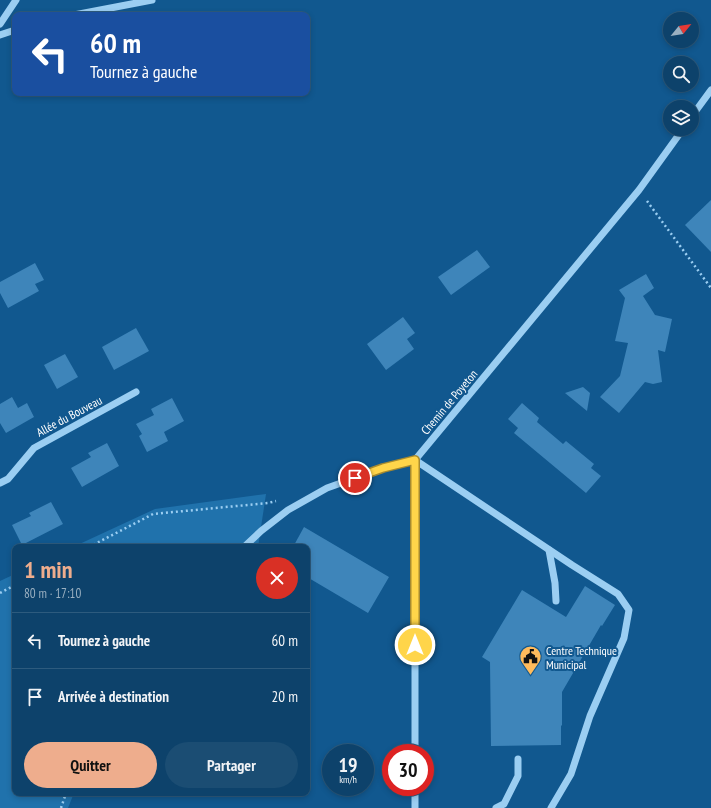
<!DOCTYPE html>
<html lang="fr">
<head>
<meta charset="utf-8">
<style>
	:root { --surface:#0d426b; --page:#1b4d73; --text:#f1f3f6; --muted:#9ab0c1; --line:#2d5b7e; --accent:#eead8d }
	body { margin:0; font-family:"PT Sans Narrow",sans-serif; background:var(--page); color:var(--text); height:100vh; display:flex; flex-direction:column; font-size:15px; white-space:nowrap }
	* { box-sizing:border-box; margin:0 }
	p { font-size:13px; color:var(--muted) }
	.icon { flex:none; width:22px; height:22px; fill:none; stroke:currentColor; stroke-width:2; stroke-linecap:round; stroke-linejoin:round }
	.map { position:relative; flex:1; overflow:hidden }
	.details { position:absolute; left:12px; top:544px; width:298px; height:252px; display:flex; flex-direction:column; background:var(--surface); border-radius:8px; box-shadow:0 2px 6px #0003,0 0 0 1px var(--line) }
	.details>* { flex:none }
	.top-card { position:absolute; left:12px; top:12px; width:298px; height:84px; border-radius:8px; box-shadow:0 2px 6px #0003,0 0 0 1px var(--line); background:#1a4fa0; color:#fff; overflow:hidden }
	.needle { width:26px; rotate:60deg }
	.tools { position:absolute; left:663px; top:12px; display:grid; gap:8px }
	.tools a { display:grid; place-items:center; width:36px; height:36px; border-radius:50%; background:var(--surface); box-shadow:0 2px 6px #0003,0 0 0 1px var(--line); font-size:20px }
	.speed { position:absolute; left:322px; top:744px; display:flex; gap:8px; font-size:20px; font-weight:700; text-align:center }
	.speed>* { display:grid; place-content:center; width:52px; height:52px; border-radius:50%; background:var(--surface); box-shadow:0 2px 6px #0003,0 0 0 1px var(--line); line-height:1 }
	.speed small { font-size:10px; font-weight:400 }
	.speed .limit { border:6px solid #d22; background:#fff; color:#111 }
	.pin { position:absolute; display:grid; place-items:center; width:34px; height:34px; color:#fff; margin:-17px; border:2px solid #fff; border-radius:50%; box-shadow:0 1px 4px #0007 }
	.me { position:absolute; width:44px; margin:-22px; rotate:0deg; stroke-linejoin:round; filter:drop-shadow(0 0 3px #0008) }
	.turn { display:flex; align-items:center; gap:14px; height:84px; padding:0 12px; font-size:18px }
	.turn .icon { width:52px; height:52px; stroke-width:2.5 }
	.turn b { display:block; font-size:28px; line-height:34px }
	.round { display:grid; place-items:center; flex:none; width:42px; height:42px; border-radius:21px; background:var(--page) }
	.head { display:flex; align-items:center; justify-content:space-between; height:68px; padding:0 12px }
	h1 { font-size:24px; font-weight:800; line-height:30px; color:var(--accent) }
	.button { display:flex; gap:8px; margin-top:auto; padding:8px 12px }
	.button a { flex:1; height:46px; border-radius:24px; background:var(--accent); color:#111; font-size:16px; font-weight:800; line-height:46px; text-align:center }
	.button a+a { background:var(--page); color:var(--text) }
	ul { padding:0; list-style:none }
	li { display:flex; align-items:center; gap:12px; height:56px; padding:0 12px; border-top:1px solid var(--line) }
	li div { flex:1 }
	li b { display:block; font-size:15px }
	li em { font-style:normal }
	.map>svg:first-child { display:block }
</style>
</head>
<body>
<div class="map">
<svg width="711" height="808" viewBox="0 0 711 808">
	<rect width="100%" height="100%" fill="#11588f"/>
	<!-- green -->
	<g fill="#2072ac">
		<path d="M266,494L258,547H73L155,509Z"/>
		<path d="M15,574V793H74L68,808H0V581Z"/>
	</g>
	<!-- building -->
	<g fill="#3e85ba">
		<path d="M711,200V252L685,225Z"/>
		<path d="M477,250L490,267L451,295L438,277Z"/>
		<path d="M35,263L44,280L35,284L39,291L8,308L0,293V282Z"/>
		<path d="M646,274L654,288L643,296L655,315L672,319L665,352L658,350L662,382L653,384L645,382L619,413L600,397L620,376L628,343L615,341L625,298L619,290Z"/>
		<path d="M403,317L415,333L407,339L414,349L386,370L367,344Z"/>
		<path d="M136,328L149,351L114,370L102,347Z"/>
		<path d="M65,354L78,377L57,389L44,365Z"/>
		<path d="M583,387L590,393L587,411L565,393Z"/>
		<path d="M12,397L18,408L27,403L34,417L6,433L0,423V404Z"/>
		<path d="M172,398L184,421L164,432L168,441L147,452L139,436L142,434L136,424L154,415L151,409Z"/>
		<path d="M522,403L539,418L537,422L563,444L566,441L594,464L591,468L601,476L586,493L514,433L518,428L508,419Z"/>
		<path d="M107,443L119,466L82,487L71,468L91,457L88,453Z"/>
		<path d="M51,502L63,524L22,545L12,525L31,516L29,513Z"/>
		<path d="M304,527L389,577L368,613L307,577V547H293Z"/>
		<path d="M585,586L615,605L602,626L601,625L562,692V725L561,726V745L491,746L490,662L482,657L522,590L566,617Z"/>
	</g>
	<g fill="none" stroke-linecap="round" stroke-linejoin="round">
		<!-- path -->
		<g stroke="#9bcef2" stroke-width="2.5" stroke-dasharray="2 3" stroke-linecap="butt">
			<path d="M647,201L711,288"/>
			<path d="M89,547L153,514L268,503L276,501"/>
			<path d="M0,593L15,585"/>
			<path d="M61,808L66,793"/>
		</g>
		<!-- minor -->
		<g stroke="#9bcef2" stroke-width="7">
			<path d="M74,15L152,0"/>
			<path d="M0,24L16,0"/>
			<path d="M0,35L15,30"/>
			<path d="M692,116L711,90"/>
			<path d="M0,483L8,479L34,448L136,392"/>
			<path d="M244,547L261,531L288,510L327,488L383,468L415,460L572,565L618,594L629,610L624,638L590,716L571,774L551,808"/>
			<path d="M549,550L555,583L556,601"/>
			<path d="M415,753V460L639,190L683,129"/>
			<path d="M415,808V787"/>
			<path d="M496,808L504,804L518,776V759"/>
		</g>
	</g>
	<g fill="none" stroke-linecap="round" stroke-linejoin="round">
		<defs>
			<path id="route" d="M355,478L383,468L415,460V645"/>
		</defs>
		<!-- route casing -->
		<use href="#route" stroke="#a68a30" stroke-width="10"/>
		<!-- route -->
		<use href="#route" stroke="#ffd54a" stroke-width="7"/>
	</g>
	<!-- icons -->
	<defs>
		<symbol id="civic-pin" viewBox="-11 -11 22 30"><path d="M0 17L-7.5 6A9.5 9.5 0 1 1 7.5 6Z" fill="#ffbb5c" stroke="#11588f"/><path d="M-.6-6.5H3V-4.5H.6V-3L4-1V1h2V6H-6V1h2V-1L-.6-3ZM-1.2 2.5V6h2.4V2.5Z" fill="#111"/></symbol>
	</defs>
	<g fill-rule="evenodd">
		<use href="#civic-pin" x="518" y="644" width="25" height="34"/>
	</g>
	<g text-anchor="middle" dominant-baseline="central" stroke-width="4" stroke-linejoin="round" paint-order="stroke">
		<!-- street labels -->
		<g font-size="12" fill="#fff" stroke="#11588f">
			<text transform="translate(449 402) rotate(-50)">Chemin de Poyeton</text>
			<text transform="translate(69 416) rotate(-28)">Allée du Bouveau</text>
		</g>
		<!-- poi labels -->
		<g font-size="12" fill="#fff" stroke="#11588f" text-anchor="start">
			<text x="546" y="650">Centre Technique<tspan x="546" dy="14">Municipal</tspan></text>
		</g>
	</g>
</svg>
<div class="tools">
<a><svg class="needle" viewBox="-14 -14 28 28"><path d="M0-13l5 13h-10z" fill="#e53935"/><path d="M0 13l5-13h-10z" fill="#9ab0c1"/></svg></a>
<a><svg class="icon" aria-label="search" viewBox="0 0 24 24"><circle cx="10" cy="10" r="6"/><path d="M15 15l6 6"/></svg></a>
<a><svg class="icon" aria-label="layers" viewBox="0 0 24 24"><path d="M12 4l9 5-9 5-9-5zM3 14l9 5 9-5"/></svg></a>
</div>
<div class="speed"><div>19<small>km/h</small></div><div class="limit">30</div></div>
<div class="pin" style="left:355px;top:478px;background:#d93025"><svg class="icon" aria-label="arrive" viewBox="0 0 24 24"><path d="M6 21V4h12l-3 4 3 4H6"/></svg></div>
<svg class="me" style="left:415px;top:645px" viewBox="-20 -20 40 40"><circle r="17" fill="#ffd54a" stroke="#fff" stroke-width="3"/><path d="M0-11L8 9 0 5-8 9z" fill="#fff"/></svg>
<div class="top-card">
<div class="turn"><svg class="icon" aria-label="left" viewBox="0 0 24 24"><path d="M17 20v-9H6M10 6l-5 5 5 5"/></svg><div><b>60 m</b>Tournez à gauche</div></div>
</div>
<section class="details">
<div class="head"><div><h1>1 min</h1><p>80 m · 17:10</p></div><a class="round" style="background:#d93025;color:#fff"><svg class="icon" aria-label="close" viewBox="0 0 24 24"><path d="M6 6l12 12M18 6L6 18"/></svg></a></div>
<ul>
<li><svg class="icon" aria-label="left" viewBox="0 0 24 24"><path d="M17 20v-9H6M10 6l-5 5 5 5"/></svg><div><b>Tournez à gauche</b></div><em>60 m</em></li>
<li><svg class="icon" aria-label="arrive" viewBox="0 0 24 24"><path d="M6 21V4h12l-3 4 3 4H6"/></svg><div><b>Arrivée à destination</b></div><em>20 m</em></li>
</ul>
<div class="button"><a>Quitter</a><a>Partager</a></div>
</section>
</div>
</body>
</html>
